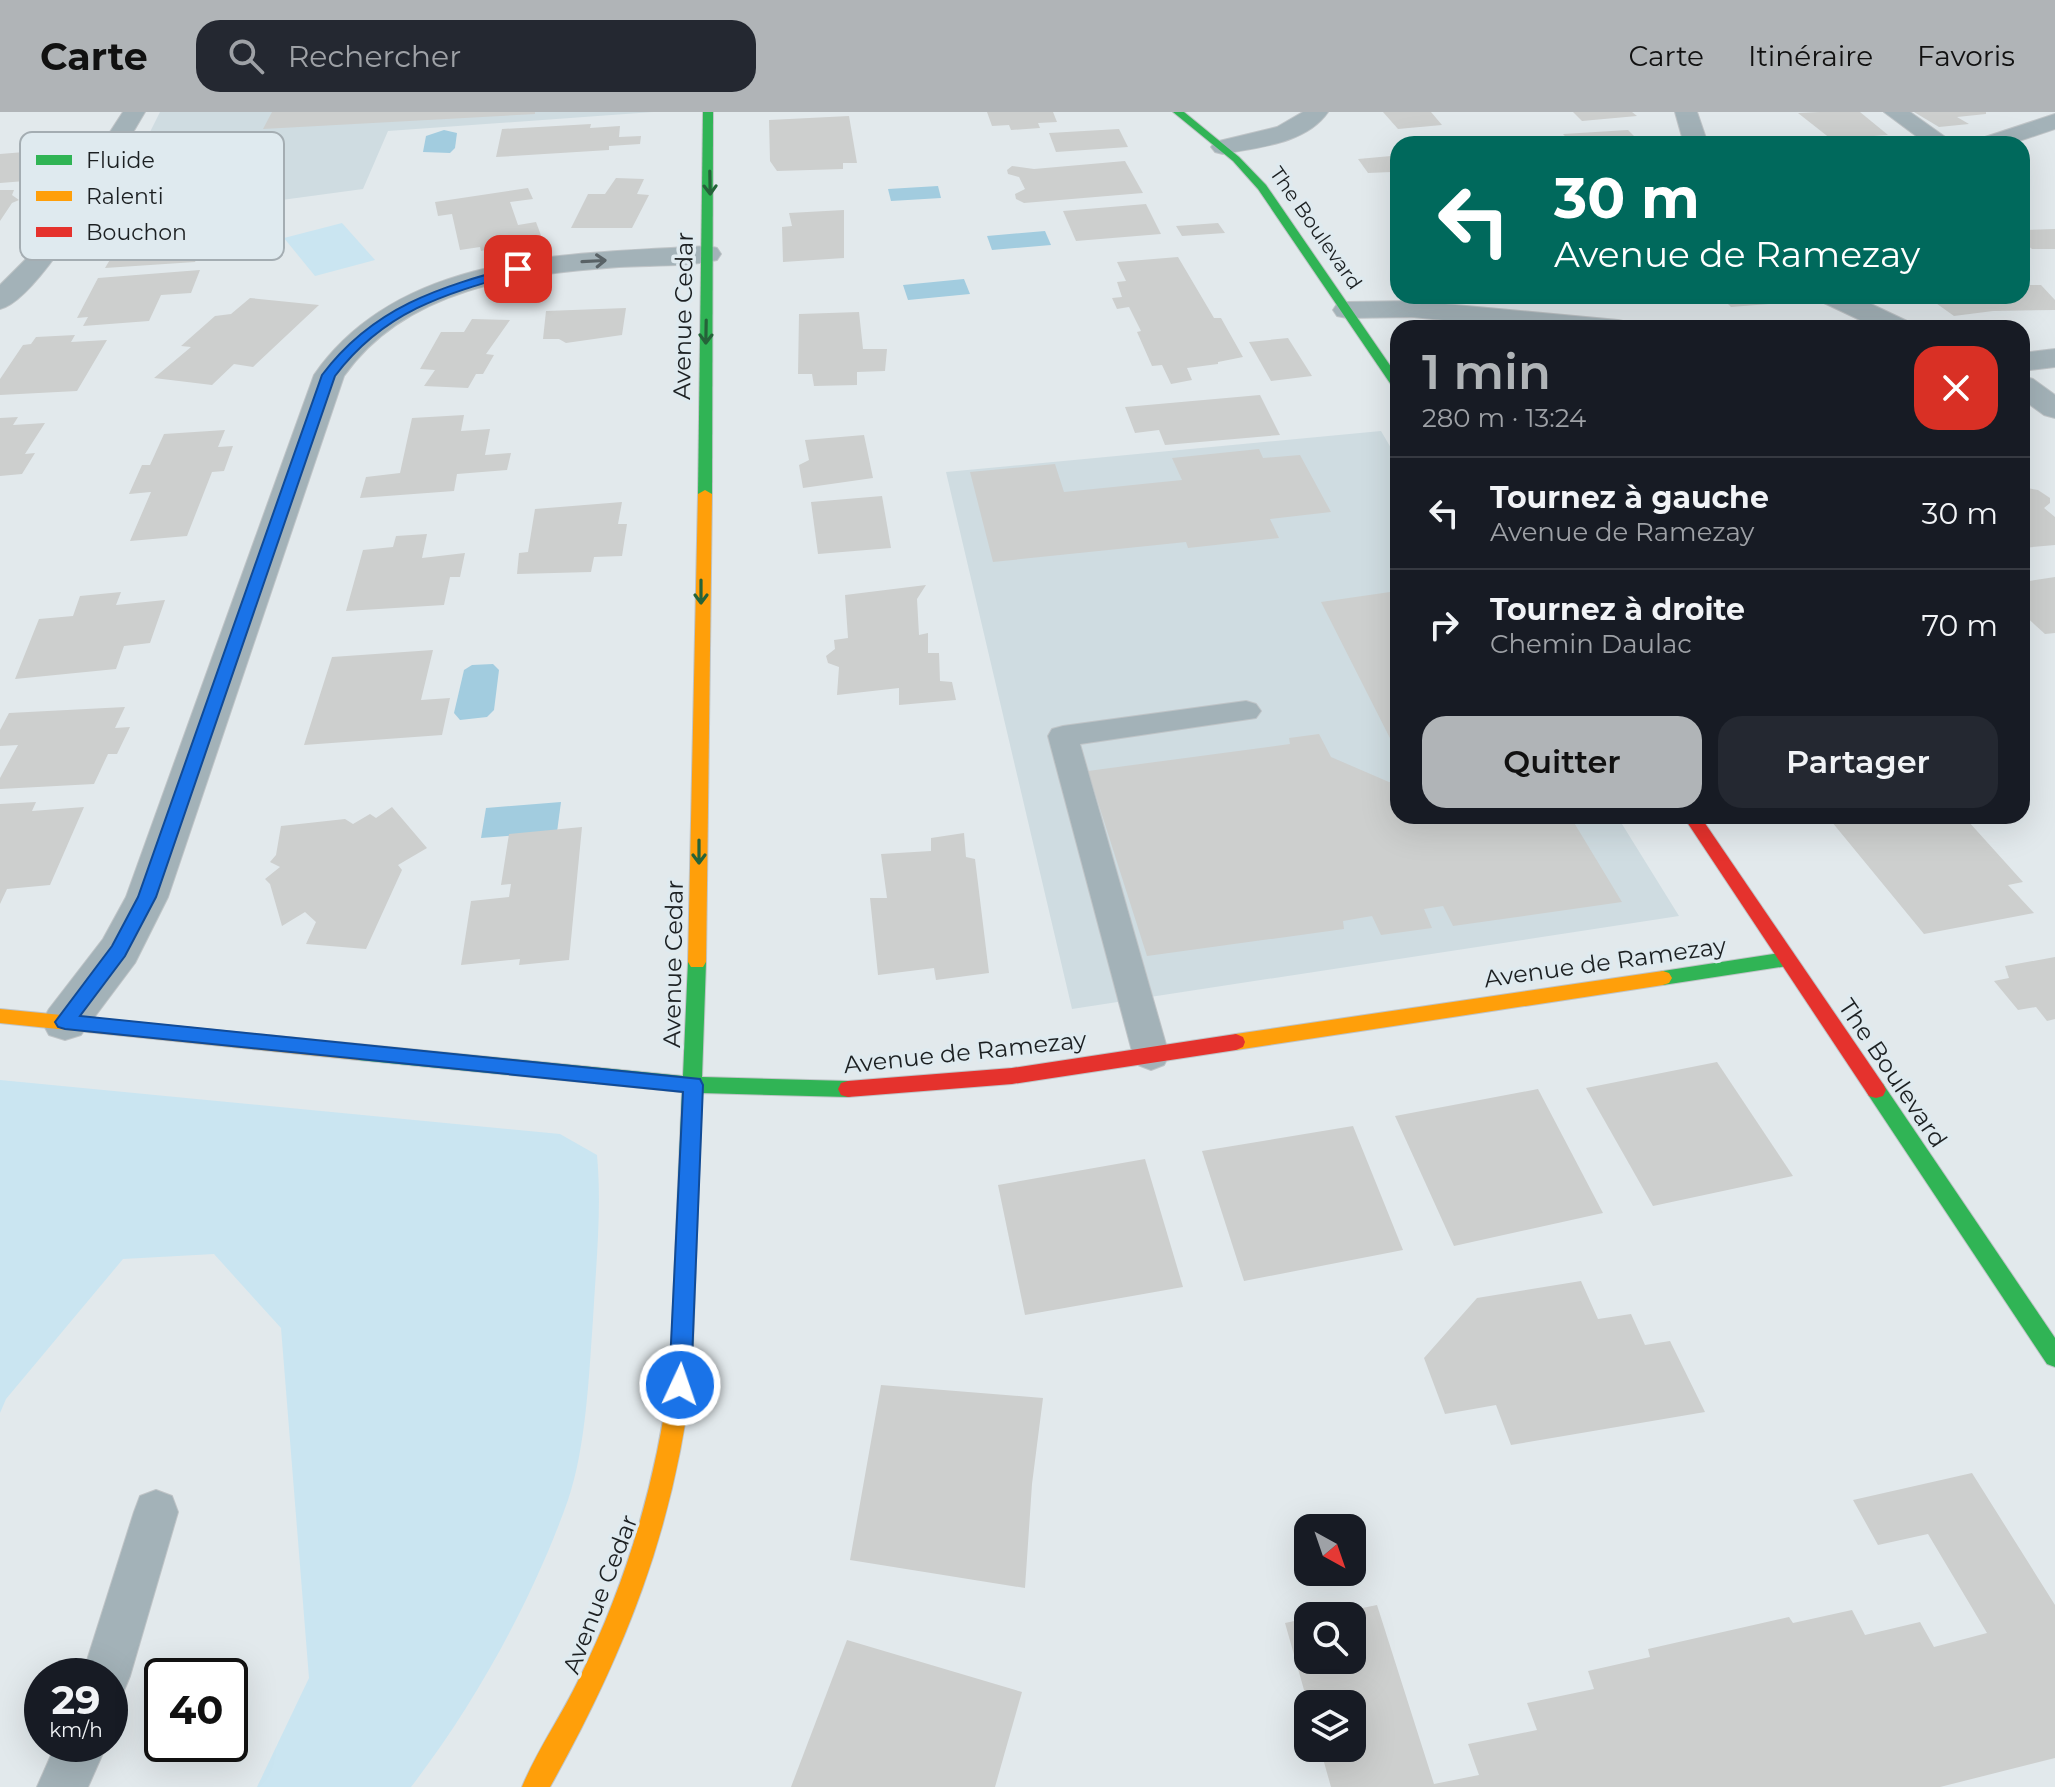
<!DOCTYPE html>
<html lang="fr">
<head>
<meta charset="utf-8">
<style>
	:root { --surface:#171b24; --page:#242831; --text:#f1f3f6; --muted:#9ea1a6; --line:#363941; --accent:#b0b4b7 }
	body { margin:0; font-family:Montserrat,sans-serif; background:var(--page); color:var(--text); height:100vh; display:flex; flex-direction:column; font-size:30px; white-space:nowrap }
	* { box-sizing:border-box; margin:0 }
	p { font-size:26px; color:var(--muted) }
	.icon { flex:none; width:44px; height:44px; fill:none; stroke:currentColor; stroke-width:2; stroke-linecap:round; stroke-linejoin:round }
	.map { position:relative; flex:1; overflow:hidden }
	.side { position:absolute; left:1390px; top:208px; width:640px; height:504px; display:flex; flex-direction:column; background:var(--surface); border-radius:24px; box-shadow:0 8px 32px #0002 }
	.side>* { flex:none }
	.banner { position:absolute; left:1390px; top:24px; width:640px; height:168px; border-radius:24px; box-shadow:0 8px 32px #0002; background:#00695c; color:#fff; overflow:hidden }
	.needle { width:52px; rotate:140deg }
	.buttons { position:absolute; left:1294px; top:1402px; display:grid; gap:16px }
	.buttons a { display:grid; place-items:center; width:72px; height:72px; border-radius:16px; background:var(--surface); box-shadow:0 8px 32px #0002; font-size:40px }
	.speed { position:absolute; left:24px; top:1546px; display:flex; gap:16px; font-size:40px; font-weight:700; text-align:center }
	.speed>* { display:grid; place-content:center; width:104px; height:104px; border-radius:50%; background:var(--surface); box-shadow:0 8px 32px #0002; line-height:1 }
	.speed small { font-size:20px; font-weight:400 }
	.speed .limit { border:4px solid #111; border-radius:12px; background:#fff; color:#111 }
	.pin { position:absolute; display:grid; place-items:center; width:68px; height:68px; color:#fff; margin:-34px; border-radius:16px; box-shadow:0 4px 12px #0006 }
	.me { position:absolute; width:88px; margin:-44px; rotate:3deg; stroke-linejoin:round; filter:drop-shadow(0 0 6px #0008) }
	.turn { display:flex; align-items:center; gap:28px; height:168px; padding:0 32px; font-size:36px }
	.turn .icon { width:104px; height:104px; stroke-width:2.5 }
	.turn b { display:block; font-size:56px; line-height:68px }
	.round { display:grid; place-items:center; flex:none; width:84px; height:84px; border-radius:24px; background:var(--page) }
	.head { display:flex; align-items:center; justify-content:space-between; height:136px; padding:0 32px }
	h1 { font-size:48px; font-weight:600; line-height:60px; color:var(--accent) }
	.action { display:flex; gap:16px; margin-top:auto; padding:16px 32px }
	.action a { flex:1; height:92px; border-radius:24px; background:var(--accent); color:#111; font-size:32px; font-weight:600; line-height:92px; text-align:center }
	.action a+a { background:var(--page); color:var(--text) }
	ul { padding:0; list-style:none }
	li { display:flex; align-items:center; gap:24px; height:112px; padding:0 32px; border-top:2px solid var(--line) }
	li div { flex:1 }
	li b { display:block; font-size:30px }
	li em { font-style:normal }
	header { display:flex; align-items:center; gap:48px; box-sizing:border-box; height:112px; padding:0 40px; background:var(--accent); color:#111 }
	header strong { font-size:38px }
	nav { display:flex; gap:44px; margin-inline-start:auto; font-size:28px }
	.search { width:560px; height:72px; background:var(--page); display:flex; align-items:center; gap:20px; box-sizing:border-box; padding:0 28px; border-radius:24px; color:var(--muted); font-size:30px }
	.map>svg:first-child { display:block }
</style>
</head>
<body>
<header>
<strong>Carte</strong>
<div class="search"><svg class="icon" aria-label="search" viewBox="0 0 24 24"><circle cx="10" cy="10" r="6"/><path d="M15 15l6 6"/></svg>Rechercher</div>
<nav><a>Carte</a><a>Itinéraire</a><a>Favoris</a></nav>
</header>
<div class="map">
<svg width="2055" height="1675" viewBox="0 0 2055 1675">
	<rect width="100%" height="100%" fill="#e2e9ec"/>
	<!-- built -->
	<g fill="#cfdce1">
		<path d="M160,0H653L388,19L363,77L104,112Z"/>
		<path d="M1381,319L1398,348V704H1617L1679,804L1072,897L946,360Z"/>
	</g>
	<!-- green -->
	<g fill="#cae5f1">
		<path d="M342,111L375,148L315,164L284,126Z"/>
		<path d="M0,968L560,1022L597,1043C602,1098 596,1152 593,1207C589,1263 586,1335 568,1388C533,1487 475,1592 411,1675H257L309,1566L281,1216L214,1142L123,1147L6,1287L0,1301Z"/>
	</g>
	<!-- water -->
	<g fill="#a2ccdf">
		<path d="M444,18L457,21L455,36L450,41L423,40L426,24Z"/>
		<path d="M938,74L941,86L891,89L888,77Z"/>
		<path d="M1045,119L1051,133L992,138L987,124Z"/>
		<path d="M964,167L970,182L908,188L903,173Z"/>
		<path d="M493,552L499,558L494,598L487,605L460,608L454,601L464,558L472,553Z"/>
		<path d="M561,690L557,720L481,726L486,696Z"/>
	</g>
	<!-- building -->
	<g fill="#cdcfce">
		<path d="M272,0H535V2L263,17Z"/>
		<path d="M987,0H1053L1057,10L1038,11L1040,16L1011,18L1009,13L992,14Z"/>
		<path d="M1383,0H1431L1442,13L1398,17Z"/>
		<path d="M1573,0H1632L1637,4L1582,9Z"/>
		<path d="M1819,0H1860L1888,23L1831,27L1798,1Z"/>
		<path d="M1914,0H1986V2L1957,5L1969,12L1939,15Z"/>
		<path d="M849,4L857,51H843V57L777,59L770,49L769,8Z"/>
		<path d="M591,12L590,16L620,14L619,25L641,24L640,32L609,34V38L496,45L502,17Z"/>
		<path d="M1119,17L1128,35L1056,40L1049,21Z"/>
		<path d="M1628,18L1642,32H1572L1563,22Z"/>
		<path d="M1882,27L1887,32H1844V30Z"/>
		<path d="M1398,32V67L1392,60L1368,61L1358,47L1391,44Z"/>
		<path d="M49,38L37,53L40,54L35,63H29L25,69L0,71V42Z"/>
		<path d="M1125,49L1143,81L1024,91L1016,87L1015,82L1025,77L1019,65L1008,62L1007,58L1012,54L1034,57Z"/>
		<path d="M616,66L644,67L637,82L649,83L632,116H571L588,82H605Z"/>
		<path d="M528,76L533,87L510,90L518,113L536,110L542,126L481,139L480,135L460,138L452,102L438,104L435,90Z"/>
		<path d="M0,78H14L12,83L19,88L12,91L0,109Z"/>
		<path d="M1146,92L1161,122L1076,129L1063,99Z"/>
		<path d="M844,98V146L783,150L782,115L792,114L789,101Z"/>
		<path d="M1218,111L1225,121L1182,124L1176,114Z"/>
		<path d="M175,112L162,136L204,133L195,150L105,156L130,114Z"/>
		<path d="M2055,117V137H2032L2022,129V118Z"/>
		<path d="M1178,145L1214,206H1221L1243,245L1218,250V252L1187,256L1192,268L1171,272L1162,253L1152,254L1137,220L1141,219L1129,195L1117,197L1112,186L1122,185L1117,170L1126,169L1117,150Z"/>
		<path d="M200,158L191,181L161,183L149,209L83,214L88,205L77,206L98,166Z"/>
		<path d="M2022,173H2041L2055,188V198L1993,199L1954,204L1926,184H2022Z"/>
		<path d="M1720,184H1761L1769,192L1731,195Z"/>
		<path d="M250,186L319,193L253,255L234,252L212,273L154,266L191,235L181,234L215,204L231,202Z"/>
		<path d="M626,196L622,223L566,231L559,227H543L546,199Z"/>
		<path d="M859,200L863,237H887L885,259L857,260V273L814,274L812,262H798L799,202Z"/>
		<path d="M472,207L510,208L486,242L494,243L483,262H476L468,276L424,274L435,258L420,257L441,220H464Z"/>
		<path d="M75,223L71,230L107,228L77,279L0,283V267L23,233L31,232L36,225Z"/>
		<path d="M1288,226L1312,264L1271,269L1249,230Z"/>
		<path d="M1260,283L1280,323L1165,333L1159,318L1135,321L1125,295Z"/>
		<path d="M464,303L461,319L490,317L485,343L511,341L507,358L457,362L454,379L360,386L366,365L400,361L412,306Z"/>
		<path d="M18,305L13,313L45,311L25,342L35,341L22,362L0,364V306Z"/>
		<path d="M225,318L218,335L233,334L224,359L212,360L187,424L130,429L151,380L129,382L142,353H150L164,322Z"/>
		<path d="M864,323L873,366L803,376L799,353L809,348L805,328Z"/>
		<path d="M1259,337L1263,346L1300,343L1331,400L1270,407L1279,426L1188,436L1186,430L993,450L970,360L1055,352L1064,380L1182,368L1172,346Z"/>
		<path d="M2022,375L2038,378L2050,386V391L2044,396L2055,405V433L2022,436Z"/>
		<path d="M882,384L891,436L818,442L811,390Z"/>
		<path d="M622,390L618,412H627L622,444L594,445L591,460L517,462L519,441L528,440L535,397Z"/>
		<path d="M427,422L422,446L465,441L460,465H450L444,493L346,499L363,438L393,435L396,424Z"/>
		<path d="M2055,465V521L2045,522L2022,501V470Z"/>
		<path d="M926,473L917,487L919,523L928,521V541H939L940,569L952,570L956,588L899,593V576L837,583L839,555L828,551L826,544L835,537L834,528L848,526L845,483Z"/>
		<path d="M121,480L116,493L165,488L150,531L124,534L116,557L15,567L39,507L73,504L80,484Z"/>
		<path d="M1390,480L1394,487H1398V642L1321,490Z"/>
		<path d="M433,538L421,588L450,586L442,623L304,633L332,545Z"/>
		<path d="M125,595L115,616L130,615L117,642H108L94,672L0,677V666L18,633L0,634V618L9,601Z"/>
		<path d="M1319,622L1331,645L1389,670L1398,669V704H1570L1622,790L1453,814L1443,794L1424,797L1432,816L1381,823L1372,804L1343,809L1344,817L1147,844L1088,659L1290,632L1289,626Z"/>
		<path d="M36,690L32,699L84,695L50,773L7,777L0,792V692Z"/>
		<path d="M392,695L427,736L398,753L402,758L366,837L306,832L316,810L305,800L282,814L270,772L265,767L280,755L270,750L276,743L281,714L345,707L353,712L370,702L376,706Z"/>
		<path d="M1827,704H1949L1956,711L1968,709L2023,770L2008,773L2034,801L1924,822Z"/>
		<path d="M582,715L569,848L519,853L520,847L461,853L471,789L509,785L511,772L501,773L509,722Z"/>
		<path d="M964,721L966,745L975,747L989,861L936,868L934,856L878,863L870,786H887L881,742L931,739V726Z"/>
		<path d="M2055,845V907L2047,909L2036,895L2018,898L1994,869L2009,866L2005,854Z"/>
		<path d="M1717,950L1793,1064L1653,1094L1586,976Z"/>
		<path d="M1538,977L1603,1101L1454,1134L1395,1004Z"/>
		<path d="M1353,1014L1403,1138L1244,1169L1202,1039Z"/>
		<path d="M1145,1047L1183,1175L1025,1203L998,1073Z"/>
		<path d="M1581,1169L1598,1207L1631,1202L1645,1233L1670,1229L1705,1300L1511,1333L1496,1293L1445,1302L1424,1246L1477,1186Z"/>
		<path d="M881,1273L1043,1286L1032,1372L1025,1476L850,1448Z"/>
		<path d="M1972,1361L2055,1493V1646L1940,1675H1331L1320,1636H1352V1592H1308L1285,1511L1308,1506V1548H1352V1504L1328,1503L1377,1493L1434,1672L1479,1663L1468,1632L1537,1618L1527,1591L1594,1577L1588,1559L1650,1545L1648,1537L1789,1505L1793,1511L1852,1498L1865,1523L1920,1510L1934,1535L1987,1521L1928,1422L1878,1433L1853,1388Z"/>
		<path d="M847,1528L1022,1580L995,1675H791Z"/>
	</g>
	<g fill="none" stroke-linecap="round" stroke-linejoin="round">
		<defs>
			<g id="lane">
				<path d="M1246,589L1256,592L1261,599L1256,606L1080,632L1169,943L1164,953L1151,958L1138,953L1133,943L1048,624L1052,617L1063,614Z"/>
				<path d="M156,1378L172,1384L178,1400L130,1564L123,1581L110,1586V1564H82L134,1400L140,1384Z"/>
				<path d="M56,1632H107L88,1675H37Z"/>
			</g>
			<g id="street">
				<path d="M123,0H145C120,41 42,187 0,197V173L30,143Z"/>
				<path d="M1303,0H1328C1306,32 1258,35 1223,42L1215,40L1211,35L1215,30L1277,15Z"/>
				<path d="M1675,0H1697L1708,32H1684Z"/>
				<path d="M1884,0H1910L1955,32H1927Z"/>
				<path d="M2055,2V17L2010,32H1975L1979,27Z"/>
				<path d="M708,134L717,136L721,142L717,148C686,155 651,153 619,155C520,162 406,176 344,264L168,785L135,851L81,923L65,928L49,923L42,910L49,897L103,827L126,785L314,263C400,139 572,142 708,134Z"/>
				<path d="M1818,184H1854L1909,210L1913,216H1877L1822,190Z"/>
				<path d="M1412,189L1618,208L1628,210L1632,216H1527L1412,205L1347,206L1337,204L1333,198L1337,192L1347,190Z"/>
				<path d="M2055,237V255L2022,259V241Z"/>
				<path d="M2022,264L2033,267L2055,283V306L2044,303L2022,287Z"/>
			</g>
			<g id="fast">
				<path d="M703,0H713L712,382L705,386L698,382Z"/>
				<path d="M1173,0H1184L1239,45L1266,73L1398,265V278L1394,277L1258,77L1233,49Z"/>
				<path d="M1787,840L1793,842L1796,847L1793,852L1787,854L1663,873L1657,871L1654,866L1657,861L1663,859Z"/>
				<path d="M697,843L703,845L706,850L702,965L848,969L855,971L858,977L855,983L848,985L702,981L692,1263L689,1271L681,1274L673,1271L670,1263L682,980L358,948L351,945L348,940L351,935L358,932L683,964L688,850L691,845Z"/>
				<path d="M1876,970L1883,972L2055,1226V1255L2047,1252L1869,984L1866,978L1869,972Z"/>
			</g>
			<g id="slow">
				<path d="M705,378L712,382L706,850L703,855H691L688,850L698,382Z"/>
				<path d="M1663,859L1669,861L1672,866L1669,871L1663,873L1236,938L1229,935L1227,930L1229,925L1236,922Z"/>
				<path d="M0,897L358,932L365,935L368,940L365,945L358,948L0,911Z"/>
				<path d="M681,1252L689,1255L692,1263C674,1417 625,1541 550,1675H522C537,1638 562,1603 579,1567C627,1470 656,1370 670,1263L673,1255Z"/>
			</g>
			<g id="jam">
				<path d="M1683,704H1700L1883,972L1886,978L1883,984L1876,986L1869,984Z"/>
				<path d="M1236,922L1243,925L1245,930L1243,935L1236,938L1012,972L848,985L841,983L838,977L841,971L848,969L1012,956Z"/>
			</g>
		</defs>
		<!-- lane casing -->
		<use href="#lane" stroke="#bfc4c7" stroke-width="2"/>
		<!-- street casing -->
		<use href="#street" stroke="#bfc4c7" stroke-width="2"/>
		<!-- fast casing -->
		<use href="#fast" stroke="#bfc4c7" stroke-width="2"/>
		<!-- slow casing -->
		<use href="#slow" stroke="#bfc4c7" stroke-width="2"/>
		<!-- jam casing -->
		<use href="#jam" stroke="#bfc4c7" stroke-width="2"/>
		<!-- lane -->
		<use href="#lane" fill="#a3b2b8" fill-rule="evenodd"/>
		<!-- street -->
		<use href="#street" fill="#a3b2b8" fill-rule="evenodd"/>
		<!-- fast -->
		<use href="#fast" fill="#30b455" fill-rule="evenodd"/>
		<!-- slow -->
		<use href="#slow" fill="#ff9f0a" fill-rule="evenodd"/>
		<!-- jam -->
		<use href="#jam" fill="#e5322d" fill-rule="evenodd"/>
	</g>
	<!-- one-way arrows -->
	<defs><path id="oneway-shaft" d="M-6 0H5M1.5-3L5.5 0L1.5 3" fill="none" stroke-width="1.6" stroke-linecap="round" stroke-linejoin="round" transform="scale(2)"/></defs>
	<g stroke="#256339">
		<use href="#oneway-shaft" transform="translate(710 71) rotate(89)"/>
		<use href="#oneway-shaft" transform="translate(706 220) rotate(91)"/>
		<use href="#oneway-shaft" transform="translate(701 480) rotate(90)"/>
		<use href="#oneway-shaft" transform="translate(699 740) rotate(90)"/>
	</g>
	<use stroke="#596266" href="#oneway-shaft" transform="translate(594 149) rotate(-3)"/>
	<!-- route -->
	<path fill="#1a73e8" stroke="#114b97" stroke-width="2" d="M518,154L524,157L522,160C445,182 385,198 335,264L156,785L125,844L80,904L700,967L703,973L691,1273L688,1281L680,1284L672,1281L669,1273L683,980L65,917L58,915L55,910L112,834L138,785L322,263C373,195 439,175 518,154Z"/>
	<g text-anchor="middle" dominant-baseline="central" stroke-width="7" stroke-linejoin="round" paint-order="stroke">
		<!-- far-street labels -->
		<g font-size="20" fill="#1c2022" stroke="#dfeaef">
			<text transform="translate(1316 116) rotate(55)">The Boulevard</text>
		</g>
		<!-- street labels -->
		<g font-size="24" fill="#1c2022" stroke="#dfeaef">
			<text transform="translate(683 204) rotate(-89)">Avenue Cedar</text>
			<text transform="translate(1605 850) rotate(-8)">Avenue de Ramezay</text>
			<text transform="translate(673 852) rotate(-89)">Avenue Cedar</text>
			<text transform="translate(965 940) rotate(-6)">Avenue de Ramezay</text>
			<text transform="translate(1893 961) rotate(56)">The Boulevard</text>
			<text transform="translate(600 1482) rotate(-69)">Avenue Cedar</text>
		</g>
	</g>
	<!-- legend -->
	<rect x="20" y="20" width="264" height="128" rx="12" fill="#dfeaef" stroke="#a4adb2" stroke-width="2"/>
	<rect x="36" y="43" width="36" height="10" fill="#30b455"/>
	<rect x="36" y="79" width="36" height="10" fill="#ff9f0a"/>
	<rect x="36" y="115" width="36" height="10" fill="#e5322d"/>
	<g font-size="22" fill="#1c2022">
		<text x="86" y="56">Fluide</text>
		<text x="86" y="92">Ralenti</text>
		<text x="86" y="128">Bouchon</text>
	</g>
</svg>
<div class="buttons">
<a><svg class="needle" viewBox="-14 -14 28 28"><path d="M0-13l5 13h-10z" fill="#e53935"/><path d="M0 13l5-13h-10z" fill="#9ea1a6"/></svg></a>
<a><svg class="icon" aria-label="search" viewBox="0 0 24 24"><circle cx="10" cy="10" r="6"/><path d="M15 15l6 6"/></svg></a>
<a><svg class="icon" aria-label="layers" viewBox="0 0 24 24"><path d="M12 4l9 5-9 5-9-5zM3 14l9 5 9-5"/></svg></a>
</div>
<div class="speed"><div>29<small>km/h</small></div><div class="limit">40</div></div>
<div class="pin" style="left:518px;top:157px;background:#d93025"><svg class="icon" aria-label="arrive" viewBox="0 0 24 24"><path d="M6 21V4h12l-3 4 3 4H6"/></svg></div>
<svg class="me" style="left:680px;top:1273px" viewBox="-20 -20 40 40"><circle r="17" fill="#1a73e8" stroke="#fff" stroke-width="3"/><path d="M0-11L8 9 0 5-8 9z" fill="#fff"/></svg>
<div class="banner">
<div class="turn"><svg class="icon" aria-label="left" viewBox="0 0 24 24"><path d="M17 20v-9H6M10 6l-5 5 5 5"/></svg><div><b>30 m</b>Avenue de Ramezay</div></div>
</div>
<section class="side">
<div class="head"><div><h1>1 min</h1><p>280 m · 13:24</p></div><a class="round" style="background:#d93025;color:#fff"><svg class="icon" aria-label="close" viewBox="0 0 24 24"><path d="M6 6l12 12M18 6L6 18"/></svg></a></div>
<ul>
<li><svg class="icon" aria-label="left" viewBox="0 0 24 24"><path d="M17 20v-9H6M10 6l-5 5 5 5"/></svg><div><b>Tournez à gauche</b><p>Avenue de Ramezay</p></div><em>30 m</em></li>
<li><svg class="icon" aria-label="right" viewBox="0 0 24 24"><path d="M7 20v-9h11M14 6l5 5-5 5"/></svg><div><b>Tournez à droite</b><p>Chemin Daulac</p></div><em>70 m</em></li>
</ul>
<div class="action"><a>Quitter</a><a>Partager</a></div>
</section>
</div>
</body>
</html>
